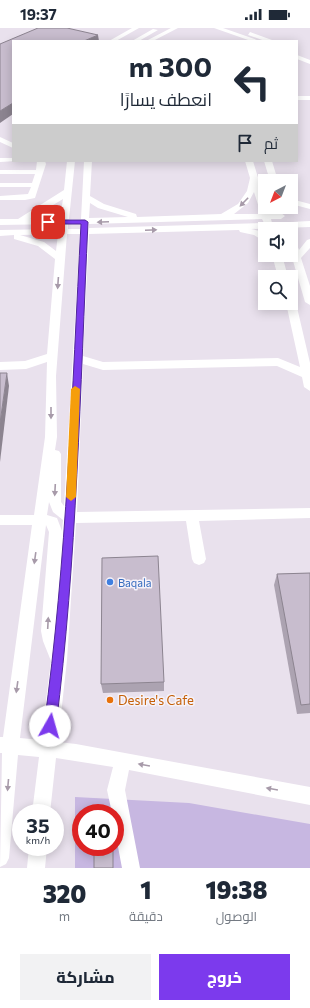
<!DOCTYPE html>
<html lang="ar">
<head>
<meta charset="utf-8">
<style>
	:root { --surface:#fff; --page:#f2f2f3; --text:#1f2937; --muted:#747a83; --accent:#7c3aed }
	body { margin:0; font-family:Commissioner,Cairo,sans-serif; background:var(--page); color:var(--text); direction:rtl; height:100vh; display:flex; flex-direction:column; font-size:15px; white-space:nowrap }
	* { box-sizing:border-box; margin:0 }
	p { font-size:13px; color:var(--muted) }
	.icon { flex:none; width:22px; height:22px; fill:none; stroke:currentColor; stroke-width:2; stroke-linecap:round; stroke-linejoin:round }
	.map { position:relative; height:840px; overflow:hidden; direction:ltr }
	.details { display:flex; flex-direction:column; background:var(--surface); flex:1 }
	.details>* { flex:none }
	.hud { position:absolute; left:12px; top:12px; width:286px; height:122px; border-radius:0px; box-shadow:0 2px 10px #0003; direction:rtl; background:#fff; color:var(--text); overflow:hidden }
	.needle { width:26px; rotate:222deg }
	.tools { position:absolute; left:258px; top:146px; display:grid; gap:8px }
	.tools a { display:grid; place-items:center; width:40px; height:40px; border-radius:0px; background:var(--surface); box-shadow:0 2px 10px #0003; font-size:20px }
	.speed { position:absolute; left:12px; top:776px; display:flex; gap:8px; font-size:20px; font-weight:700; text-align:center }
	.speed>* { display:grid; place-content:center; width:52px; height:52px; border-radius:50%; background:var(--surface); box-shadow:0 2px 10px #0003; line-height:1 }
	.speed small { font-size:10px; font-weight:400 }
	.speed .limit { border:6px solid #d22; background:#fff; color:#111 }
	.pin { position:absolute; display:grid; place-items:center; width:34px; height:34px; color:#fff; margin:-17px; border-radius:8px; box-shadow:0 2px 6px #0006 }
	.me { position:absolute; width:44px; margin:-22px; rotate:7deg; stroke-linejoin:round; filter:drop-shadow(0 0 3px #0008) }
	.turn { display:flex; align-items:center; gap:14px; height:84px; padding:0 20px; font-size:18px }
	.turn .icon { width:52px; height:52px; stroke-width:2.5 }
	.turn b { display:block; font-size:28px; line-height:34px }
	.then { display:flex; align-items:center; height:38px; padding:0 20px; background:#0003; gap:8px; font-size:15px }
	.eta { display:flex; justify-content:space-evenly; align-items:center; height:68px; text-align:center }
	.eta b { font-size:24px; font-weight:800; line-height:28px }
	.cta { display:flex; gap:8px; margin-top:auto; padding:8px 20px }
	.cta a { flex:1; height:46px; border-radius:0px; background:var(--accent); color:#fff; font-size:16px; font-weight:800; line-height:46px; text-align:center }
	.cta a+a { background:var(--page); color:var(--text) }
	.status { display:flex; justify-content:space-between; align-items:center; height:28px; padding:0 20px; background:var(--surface); direction:ltr }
	.status svg { height:11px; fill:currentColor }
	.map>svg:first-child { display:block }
</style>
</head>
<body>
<div class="status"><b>19:37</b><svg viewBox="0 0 49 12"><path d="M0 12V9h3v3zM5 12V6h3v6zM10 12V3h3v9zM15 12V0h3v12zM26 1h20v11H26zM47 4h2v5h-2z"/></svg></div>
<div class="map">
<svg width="310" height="840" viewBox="0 0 310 840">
	<rect width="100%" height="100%" fill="#e9e1ed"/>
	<!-- green -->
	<path fill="#c7b7e1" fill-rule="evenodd" d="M75,769L189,775L310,796V840H75ZM81,785H115V819H81Z"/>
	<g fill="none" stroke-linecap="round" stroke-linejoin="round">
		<!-- minor -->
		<g fill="#fff" fill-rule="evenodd">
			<path d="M132,0H139L116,13H109Z"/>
			<path d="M171,0H178L153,13H146Z"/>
			<path d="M214,0H223L260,13H251Z"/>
			<path d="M153,1L158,2L139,13H132Z"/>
			<path d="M250,4L272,12L273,13H265L248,7Z"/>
			<path d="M297,27L310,32V36L297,31Z"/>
			<rect x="297" y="68" width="13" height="4"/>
			<path d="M0,109L13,115V120L0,114Z"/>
			<path d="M0,130H13V133H16L0,134Z"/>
			<path d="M37,133H45L46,136L35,170L25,172H0V168L28,166L31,159H0V155H32L35,146H0V142H36Z"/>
			<path d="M67,133H75L69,191H81L84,133H92L90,168L104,176L136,186L137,189L221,186L238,176L247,163L250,150L245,133H253L265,173V179H267L269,186L281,185L285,188L281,191H271L272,195L310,193V199L251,201L260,203L265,207V214L254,207L240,204L239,202L89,206L83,328L103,334L278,330L300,339L286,275H291V272L296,275L310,335V363L304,359L302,349L277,338L103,342L83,336L77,484L310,480V490L199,493L206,531L204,535L199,537L194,535L192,531L186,493L76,495L67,632L58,714L76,716L310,759V777L129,742L125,762L140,840H122L115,803V785H112L107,762L113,739L56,730L50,785H32L39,729L18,727L9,830L6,836L0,839L2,725H0V709H3L32,497H0V487H34L45,409L47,334L26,341L0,342V334L25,333L47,326L55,231L38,218L14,211V207L0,208V202L59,201L60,196L0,197V191H18L64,162ZM254,164L261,186H234L248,175ZM63,171L60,191H30ZM90,175L98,180L128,189L89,190ZM262,191L264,195L89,200V196ZM68,196H81L80,201H68ZM58,206L56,223L44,214L20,207ZM67,206H80L64,478L61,474V426L59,423L55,422L57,409L56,348ZM49,474L53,484L63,492L62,503L57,490L47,487ZM46,497L49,504L41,603L43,613L51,633L41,712L20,710Z"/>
			<path d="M264,133H272L278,153H270Z"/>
			<path d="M291,171L310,176V181L291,176Z"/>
			<path d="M291,208L295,211L299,222L307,212L310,211V220L301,230L310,258V277L305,274L291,226Z"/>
			<path d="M272,227H282L288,249H278Z"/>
			<path d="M29,819H47L45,840H27Z"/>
		</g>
	</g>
	<!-- wall -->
	<g fill="#aca3b1">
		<path d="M310,545V685L297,686L274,557L277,546Z"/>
		<path d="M164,654V663L103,665L101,656Z"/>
	</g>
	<!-- shaded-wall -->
	<g fill="#8c8490">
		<path d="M98,7L99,13H84Z"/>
		<path d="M13,75V86L0,95V83Z"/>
		<path d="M7,345L9,358L0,434V395Z"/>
	</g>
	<!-- building -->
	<g fill="#c8bdce" stroke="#8c8490">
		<path d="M38,0H67L98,7L84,13H13V75L0,83V16Z"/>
		<path d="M0,345H7L0,395Z"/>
		<path d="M158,528L164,654L101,656L102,530Z"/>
		<path d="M310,545V676L301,677L277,546Z"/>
		<rect x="94" y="819" width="19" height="21"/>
	</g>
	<!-- one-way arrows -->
	<defs><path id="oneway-solid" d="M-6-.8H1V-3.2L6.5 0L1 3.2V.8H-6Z"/></defs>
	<g fill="#a79aa9">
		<use href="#oneway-solid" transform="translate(244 174) rotate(134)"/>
		<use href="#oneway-solid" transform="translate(103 194) rotate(177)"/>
		<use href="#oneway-solid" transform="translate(151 202) rotate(-2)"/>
		<use href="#oneway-solid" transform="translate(58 255) rotate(94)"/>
		<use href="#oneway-solid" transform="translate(51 385) rotate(90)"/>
		<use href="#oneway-solid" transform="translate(55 462) rotate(93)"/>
		<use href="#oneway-solid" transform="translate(35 530) rotate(98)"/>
		<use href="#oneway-solid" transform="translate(48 595) rotate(-87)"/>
		<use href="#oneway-solid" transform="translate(17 659) rotate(98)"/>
		<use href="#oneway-solid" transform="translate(144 737) rotate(-170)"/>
		<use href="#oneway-solid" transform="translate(8 757) rotate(95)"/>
		<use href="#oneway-solid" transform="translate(272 761) rotate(-170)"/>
	</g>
	<!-- route -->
	<path fill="#7c3aed" stroke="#51269a" d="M85,192L88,194C80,362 77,531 56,698L54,702L50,704L46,702L44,698C67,531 72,363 81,196H48L45,194L48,192Z"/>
	<!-- slow -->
	<path fill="#f59e0b" d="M75,358L80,361L76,469L71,473L66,469L71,361Z"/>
	<!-- markers -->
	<circle fill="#3f7fe0" stroke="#f6f2f9" stroke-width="1.5" cx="110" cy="554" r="4"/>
	<circle fill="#e8710a" stroke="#f6f2f9" stroke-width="1.5" cx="110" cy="672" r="4"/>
	<g text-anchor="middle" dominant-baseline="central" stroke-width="3" stroke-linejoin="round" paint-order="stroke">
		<!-- shop labels -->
		<g font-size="11" fill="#366cbe" stroke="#f6f2f9" text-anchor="start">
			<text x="118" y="554">Baqala</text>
		</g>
		<!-- near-food labels -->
		<g font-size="13" fill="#c56008" stroke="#f6f2f9" text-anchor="start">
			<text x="118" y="672">Desire's Cafe</text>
		</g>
	</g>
</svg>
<div class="tools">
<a><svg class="needle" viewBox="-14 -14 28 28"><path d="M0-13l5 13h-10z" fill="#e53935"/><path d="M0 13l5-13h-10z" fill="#747a83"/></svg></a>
<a><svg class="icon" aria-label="sound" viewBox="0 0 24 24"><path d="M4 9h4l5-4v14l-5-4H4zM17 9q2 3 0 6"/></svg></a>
<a><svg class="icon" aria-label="search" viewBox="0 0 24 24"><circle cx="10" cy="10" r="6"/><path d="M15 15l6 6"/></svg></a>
</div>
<div class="speed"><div>35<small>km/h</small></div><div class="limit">40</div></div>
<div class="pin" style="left:48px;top:194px;background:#d93025"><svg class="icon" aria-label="arrive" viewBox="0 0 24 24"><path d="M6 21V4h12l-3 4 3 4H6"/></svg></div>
<svg class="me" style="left:50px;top:698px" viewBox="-20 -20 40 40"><circle r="19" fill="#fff"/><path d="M0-13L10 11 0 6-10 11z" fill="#7c3aed"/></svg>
<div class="hud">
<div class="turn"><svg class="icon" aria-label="left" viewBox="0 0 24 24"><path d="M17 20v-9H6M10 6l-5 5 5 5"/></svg><div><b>300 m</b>انعطف يسارًا</div></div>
<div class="then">ثم<svg class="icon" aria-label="arrive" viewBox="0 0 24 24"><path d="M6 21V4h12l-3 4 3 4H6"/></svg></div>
</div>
</div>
<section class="details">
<div class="eta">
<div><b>19:38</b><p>الوصول</p></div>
<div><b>1</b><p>دقيقة</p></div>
<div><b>320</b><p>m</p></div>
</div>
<div class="cta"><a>خروج</a><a>مشاركة</a></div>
</section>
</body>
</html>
